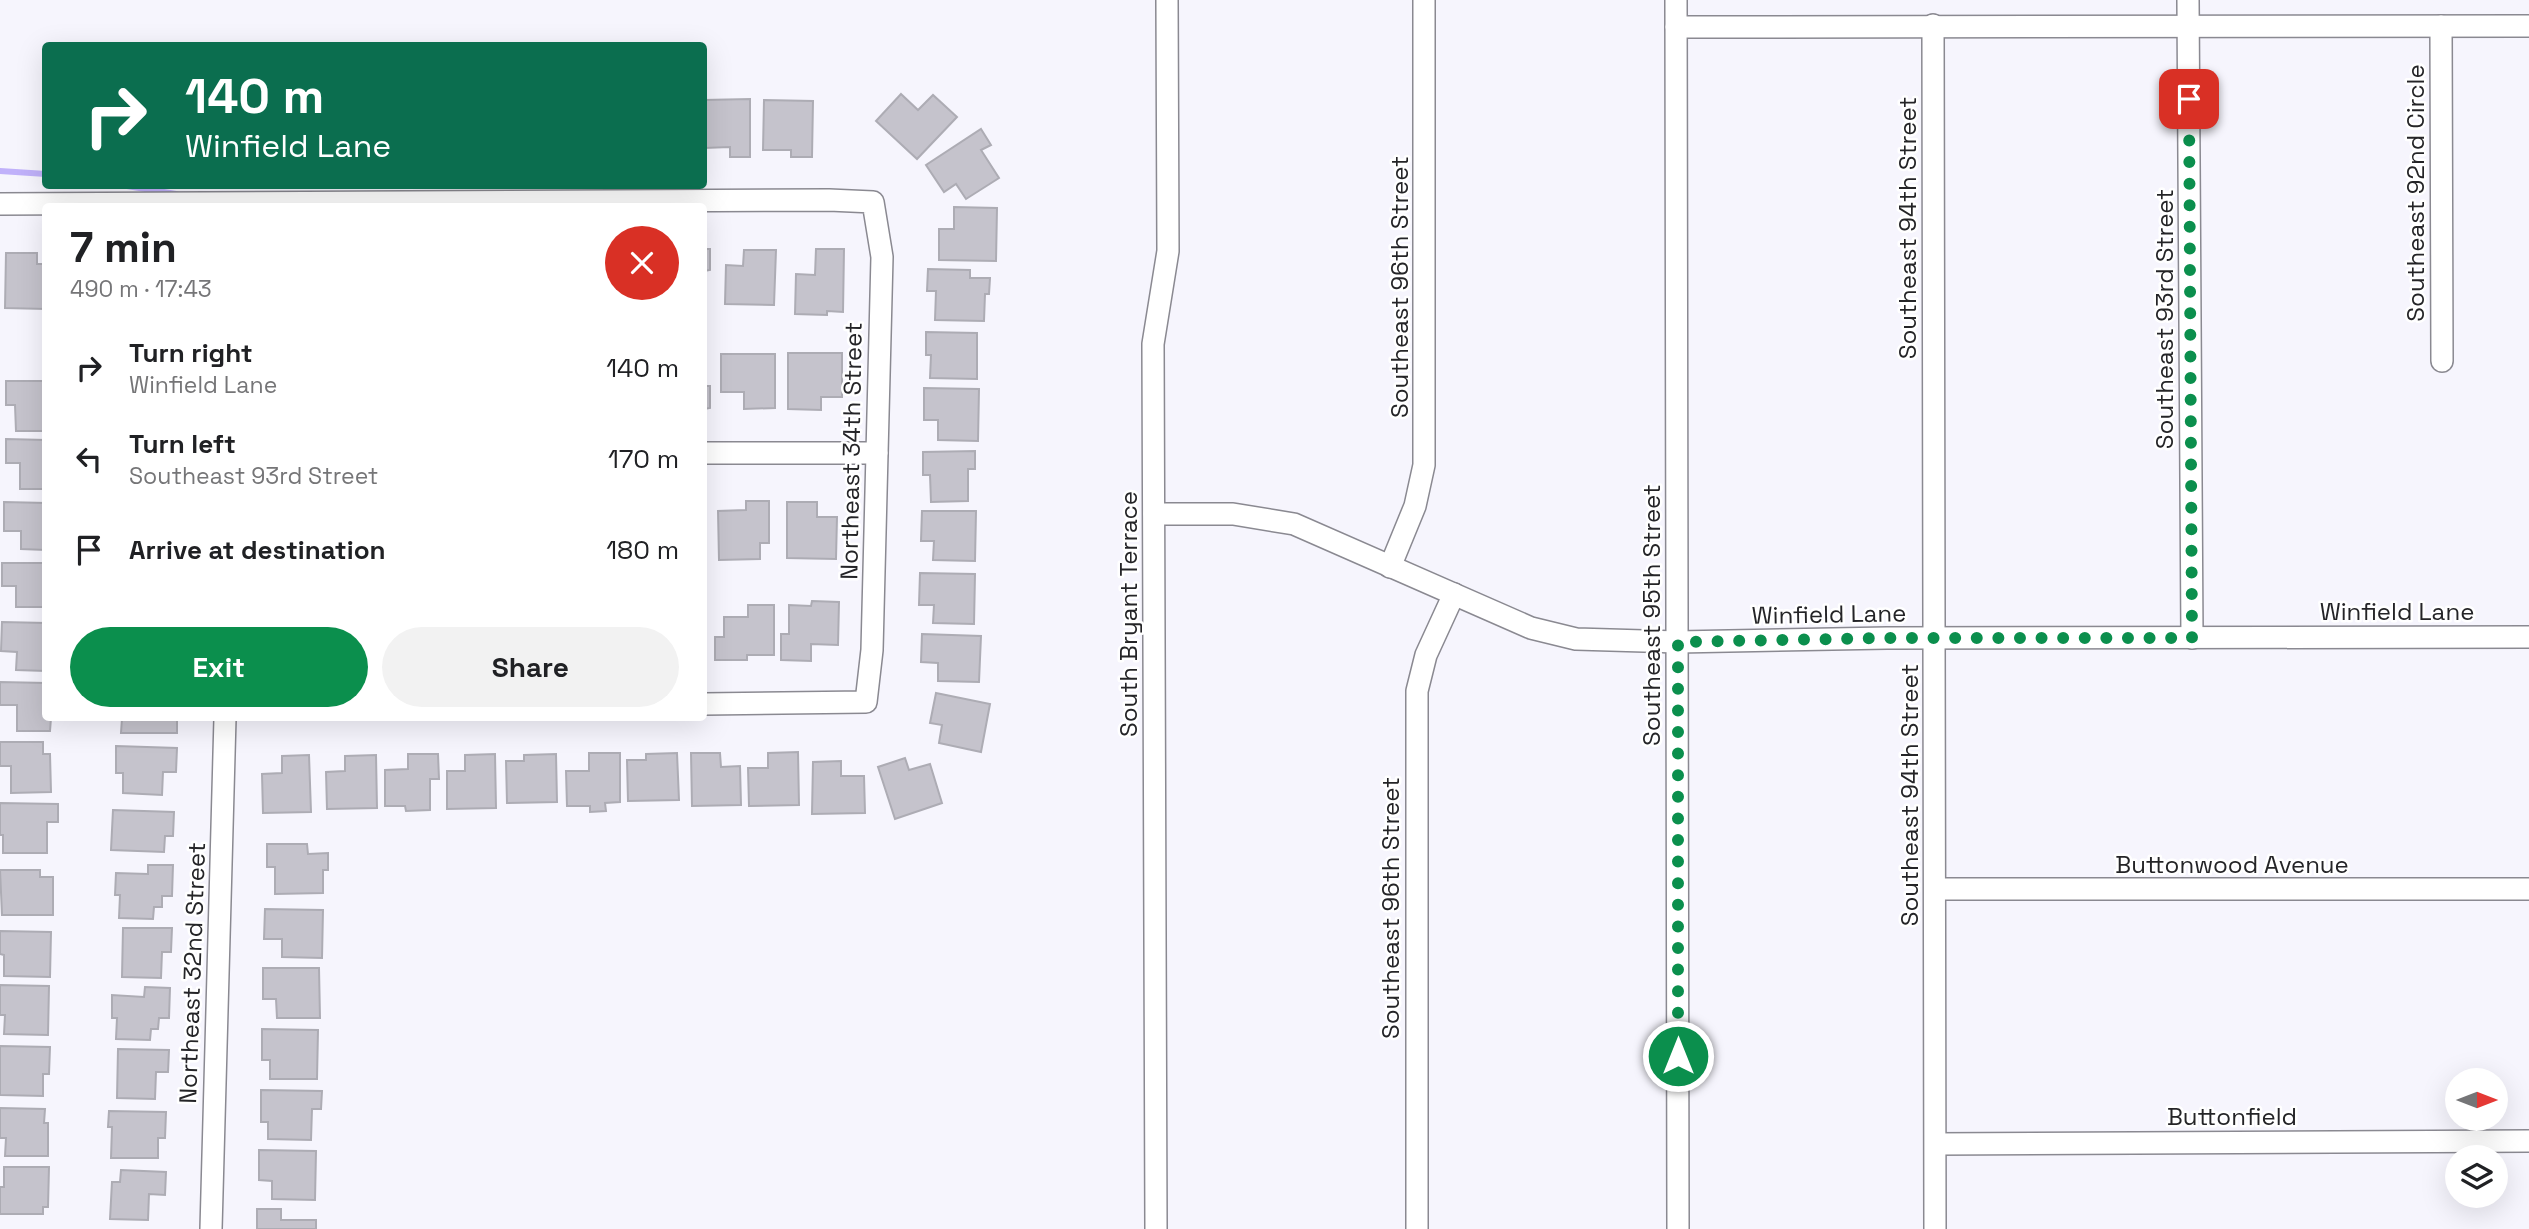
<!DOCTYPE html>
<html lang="en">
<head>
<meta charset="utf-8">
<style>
	:root { --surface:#fff; --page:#f2f2f2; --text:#202124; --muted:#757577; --accent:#0b8f4d }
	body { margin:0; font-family:"Space Grotesk",sans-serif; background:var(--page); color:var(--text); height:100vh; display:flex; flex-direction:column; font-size:26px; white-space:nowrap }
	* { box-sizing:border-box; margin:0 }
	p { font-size:23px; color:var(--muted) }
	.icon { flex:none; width:38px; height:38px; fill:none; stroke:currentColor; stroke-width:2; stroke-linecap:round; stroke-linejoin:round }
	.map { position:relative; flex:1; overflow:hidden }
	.drawer { position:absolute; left:42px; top:203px; width:665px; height:518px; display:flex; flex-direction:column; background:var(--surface); border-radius:7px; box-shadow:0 7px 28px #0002 }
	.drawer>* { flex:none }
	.hud { position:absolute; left:42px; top:42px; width:665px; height:147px; border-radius:7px; box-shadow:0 7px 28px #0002; background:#0b6e4f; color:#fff; overflow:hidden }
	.needle { width:46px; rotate:90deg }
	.fabs { position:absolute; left:2445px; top:1068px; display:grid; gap:14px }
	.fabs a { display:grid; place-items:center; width:63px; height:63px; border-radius:50%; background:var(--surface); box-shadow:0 7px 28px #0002; font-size:35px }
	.pin { position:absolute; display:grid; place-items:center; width:60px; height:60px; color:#fff; margin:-30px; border-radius:14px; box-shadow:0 4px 10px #0006 }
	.me { position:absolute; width:77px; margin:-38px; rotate:0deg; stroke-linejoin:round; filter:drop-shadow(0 0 5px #0008) }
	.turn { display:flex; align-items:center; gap:24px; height:147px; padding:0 28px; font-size:32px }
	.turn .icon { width:91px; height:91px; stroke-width:2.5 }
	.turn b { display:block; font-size:49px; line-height:60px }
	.round { display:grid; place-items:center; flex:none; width:74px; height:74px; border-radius:37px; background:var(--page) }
	.overview { display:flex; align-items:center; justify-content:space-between; height:119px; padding:0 28px }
	h1 { font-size:42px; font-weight:600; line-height:52px }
	.cta { display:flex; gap:14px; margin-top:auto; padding:14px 28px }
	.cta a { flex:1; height:80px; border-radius:42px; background:var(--accent); color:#fff; font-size:28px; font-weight:600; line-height:80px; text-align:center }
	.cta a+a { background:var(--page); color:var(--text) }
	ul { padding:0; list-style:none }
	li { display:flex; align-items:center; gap:21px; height:91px; padding:0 28px }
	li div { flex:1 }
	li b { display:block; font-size:26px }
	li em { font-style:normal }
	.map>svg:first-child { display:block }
</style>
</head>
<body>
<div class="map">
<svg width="2529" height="1229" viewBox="0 0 2529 1229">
	<rect width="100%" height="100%" fill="#f6f5fd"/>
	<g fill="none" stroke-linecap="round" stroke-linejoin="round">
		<!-- stream -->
		<g stroke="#c0b1fa" stroke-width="6">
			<path d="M0,171L46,174"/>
			<path d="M127,186L176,194"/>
		</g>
	</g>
	<!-- building -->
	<g fill="#c5c3cc" stroke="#adacb4" stroke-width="2">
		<path d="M901,94L918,110L933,95L957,117L917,159L876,121Z"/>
		<path d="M750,99V157H730V147L704,148V100Z"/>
		<path d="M764,100L813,101L812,157H791V150H763Z"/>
		<path d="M981,129L991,145L981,150L999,178L966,199L956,184L944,192L926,165Z"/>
		<path d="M954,207L997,208L996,261L939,260V229H954Z"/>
		<path d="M704,249H710V270L704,271Z"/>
		<path d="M816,249H844L843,312L827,311V315L795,314L796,274L815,275Z"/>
		<path d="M744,250H776L774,305L725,304L726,265L743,266Z"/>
		<path d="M6,253H37V264H46V309L5,308Z"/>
		<path d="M928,269L970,270V278H990L989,294H985L984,321L935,320L936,291H927Z"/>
		<path d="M926,332L977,333V379L930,378L931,355H926Z"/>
		<path d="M788,353H842V397H821V410L788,409Z"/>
		<path d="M721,354H775V408L744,409V392H721Z"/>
		<path d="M6,381H46V431H16L15,405H6Z"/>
		<path d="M704,386H710V408L704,409Z"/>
		<path d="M924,388L979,389L978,441L938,440V420H924Z"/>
		<path d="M6,439L46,440V489H20V463H6Z"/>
		<path d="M975,451V469H968V501L931,502L930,475H923V452Z"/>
		<path d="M746,501H769V543H760V559L719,560L718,511L746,510Z"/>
		<path d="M4,502L46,503V550L21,549V531H4Z"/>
		<path d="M787,502H817V517H837L836,559L787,558Z"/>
		<path d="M922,511H976L975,561L933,560L934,541H921Z"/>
		<path d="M2,563H46V607H16V586H2Z"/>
		<path d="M920,573L975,574L974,624L933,623L934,605H919Z"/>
		<path d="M812,601L839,602L838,645L811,644V661L781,660V634H789V605L811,606Z"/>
		<path d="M748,605H774V655H747V660H715V637H724V617H748Z"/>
		<path d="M2,622L46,623V671L16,670L17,652L1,651Z"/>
		<path d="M922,634L981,636L979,682L938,681V663L921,662Z"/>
		<path d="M0,682L46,683V718H51L50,731H17V705H0Z"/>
		<path d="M936,693L990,704L981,752L939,743L942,725L930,723Z"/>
		<path d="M118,718H177V733H121L122,718Z"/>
		<path d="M0,742H43V754H50L51,792L11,793V766H0Z"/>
		<path d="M116,746L177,748L176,772H163L162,795L123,793V773H116Z"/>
		<path d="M798,752L799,805L749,806L748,768H768V753Z"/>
		<path d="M589,753H620V802L605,803L606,811L590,812V806H567L566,771H589Z"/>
		<path d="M677,753L679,800L628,801L627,760H646V754Z"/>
		<path d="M691,753H720L721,767L740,766L741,805L692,806Z"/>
		<path d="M408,754H438L439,779H430V810L406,811L405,806H385V770L408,769Z"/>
		<path d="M495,754L496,808L447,809V771H465V755Z"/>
		<path d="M556,754L557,802L507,803L506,761H524V755Z"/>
		<path d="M309,755L311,812L263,813L262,774L282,773V756Z"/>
		<path d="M376,755L377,808L327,809L326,772L345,771V756Z"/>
		<path d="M905,758L909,770L930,764L942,803L895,819L878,767Z"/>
		<path d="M841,761V776H864L865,813L812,814L813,762Z"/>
		<path d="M0,803L58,804V822H47V853H3V835H0Z"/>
		<path d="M113,810L174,812L173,836H165L164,852L111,850Z"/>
		<path d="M267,844H307L308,854L328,853V870H323V893L275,894V867H267Z"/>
		<path d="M148,865H173L172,896H162V907H154L153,919L119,918L120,895H115L116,873L148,874Z"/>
		<path d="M0,870H40V877H53V915H2Z"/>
		<path d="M265,909L323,910L322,958L282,957V939H264Z"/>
		<path d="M123,928H172L171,952H162L161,978L122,977Z"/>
		<path d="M0,931L51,932L50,977L4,976V955L0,954Z"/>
		<path d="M263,968H319L320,1018H277L276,999H263Z"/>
		<path d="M0,985L49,986L48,1035L4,1034L5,1015H0Z"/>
		<path d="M145,987L170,988L169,1018H159L158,1029H151L150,1040L116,1039L117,1018H112V995L144,997Z"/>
		<path d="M262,1029L318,1030L317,1079H270V1060H262Z"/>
		<path d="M0,1046L50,1047L49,1074H43V1096L0,1095Z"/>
		<path d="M118,1049L169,1050L168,1072H156L155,1099L117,1098Z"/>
		<path d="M261,1090L322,1091L321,1109H312L311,1140L268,1139V1122H261Z"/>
		<path d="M0,1108L45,1109L44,1123H48V1156H5L6,1138H0Z"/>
		<path d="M109,1111L166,1112L165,1138H158V1158H111L112,1127H108Z"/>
		<path d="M259,1150L316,1151L315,1200L272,1199V1181L259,1180Z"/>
		<path d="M4,1167H49L48,1207H43V1214H0V1187H4Z"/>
		<path d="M121,1170L166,1172L165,1195L149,1194L148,1220L110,1219L112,1182H120Z"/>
		<path d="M257,1209H281V1220H316V1229H257Z"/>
	</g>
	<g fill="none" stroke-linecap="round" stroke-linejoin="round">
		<defs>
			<g id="minor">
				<path d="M1676,0L1678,1229"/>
				<path d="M2188,0L2192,638"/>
				<path d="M1933,25L1935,1229"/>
				<path d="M2441,26L2442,361"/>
				<path d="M1676,27L2529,26"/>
				<path d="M0,204L829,200L873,202L882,257L872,650L866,702L704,704"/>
				<path d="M704,453H877"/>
				<path d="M1154,514H1233L1294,524L1531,628L1576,639L1678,642L1887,638L2529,637"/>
				<path d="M1390,567L1415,506L1424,465V0"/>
				<path d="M1935,889H2529"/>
				<path d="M1936,1144L2529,1141"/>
				<path d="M211,1229L225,718"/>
				<path d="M1156,1229L1153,344L1168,251L1167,0"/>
				<path d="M1417,1229V691L1426,655L1454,594"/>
			</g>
		</defs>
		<!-- minor casing -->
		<use href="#minor" stroke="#8a8991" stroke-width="24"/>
		<!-- minor -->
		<use href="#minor" stroke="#fff" stroke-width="21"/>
	</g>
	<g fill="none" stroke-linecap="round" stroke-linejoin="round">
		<!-- route -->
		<path stroke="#0b8f4d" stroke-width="12" stroke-dasharray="0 21.6" d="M1678,1056V642L1887,638H2192L2189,99"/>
	</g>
	<g text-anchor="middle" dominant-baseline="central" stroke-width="5" stroke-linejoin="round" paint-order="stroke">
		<!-- street labels -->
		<g font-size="24" fill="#242427" stroke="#fff">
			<text transform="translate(2415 193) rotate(-90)">Southeast 92nd Circle</text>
			<text transform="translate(1907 228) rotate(-90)">Southeast 94th Street</text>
			<text transform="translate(1399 287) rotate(-90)">Southeast 96th Street</text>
			<text transform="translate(2164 319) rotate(-90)">Southeast 93rd Street</text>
			<text transform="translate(851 451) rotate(-89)">Northeast 34th Street</text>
			<text x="2397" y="611">Winfield Lane</text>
			<text transform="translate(1128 614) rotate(-90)">South Bryant Terrace</text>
			<text transform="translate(1829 614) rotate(-1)">Winfield Lane</text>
			<text transform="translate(1651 615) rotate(-90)">Southeast 95th Street</text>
			<text transform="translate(1909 795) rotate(-90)">Southeast 94th Street</text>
			<text x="2232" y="864">Buttonwood Avenue</text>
			<text transform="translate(1390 908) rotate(-90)">Southeast 96th Street</text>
			<text transform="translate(192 973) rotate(-88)">Northeast 32nd Street</text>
			<text x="2232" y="1116">Buttonfield</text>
		</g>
	</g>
</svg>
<div class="fabs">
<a><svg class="needle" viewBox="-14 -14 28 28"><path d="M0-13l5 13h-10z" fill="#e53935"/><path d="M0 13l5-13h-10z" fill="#757577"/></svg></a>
<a><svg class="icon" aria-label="layers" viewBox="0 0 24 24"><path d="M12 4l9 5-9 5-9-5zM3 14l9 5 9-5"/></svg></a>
</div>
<div class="pin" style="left:2189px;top:99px;background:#d93025"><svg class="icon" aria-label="arrive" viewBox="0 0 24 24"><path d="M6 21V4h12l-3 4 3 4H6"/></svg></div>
<svg class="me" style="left:1678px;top:1056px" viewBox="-20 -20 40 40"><circle r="17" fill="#0b8f4d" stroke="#fff" stroke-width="3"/><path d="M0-11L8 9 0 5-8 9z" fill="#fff"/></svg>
<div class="hud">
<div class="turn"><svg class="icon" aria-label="right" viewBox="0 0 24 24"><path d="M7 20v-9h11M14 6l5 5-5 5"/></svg><div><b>140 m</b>Winfield Lane</div></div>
</div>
<section class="drawer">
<div class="overview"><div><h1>7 min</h1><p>490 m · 17:43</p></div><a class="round" style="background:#d93025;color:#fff"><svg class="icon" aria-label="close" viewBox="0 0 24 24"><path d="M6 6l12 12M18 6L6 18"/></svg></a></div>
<ul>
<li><svg class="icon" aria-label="right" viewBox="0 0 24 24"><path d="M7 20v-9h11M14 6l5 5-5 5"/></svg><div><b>Turn right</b><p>Winfield Lane</p></div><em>140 m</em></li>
<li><svg class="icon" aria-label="left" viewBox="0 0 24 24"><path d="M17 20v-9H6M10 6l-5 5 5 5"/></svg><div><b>Turn left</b><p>Southeast 93rd Street</p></div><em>170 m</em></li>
<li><svg class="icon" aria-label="arrive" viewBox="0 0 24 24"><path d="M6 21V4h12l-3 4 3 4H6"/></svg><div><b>Arrive at destination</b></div><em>180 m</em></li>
</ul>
<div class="cta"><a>Exit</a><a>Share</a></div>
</section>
</div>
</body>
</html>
